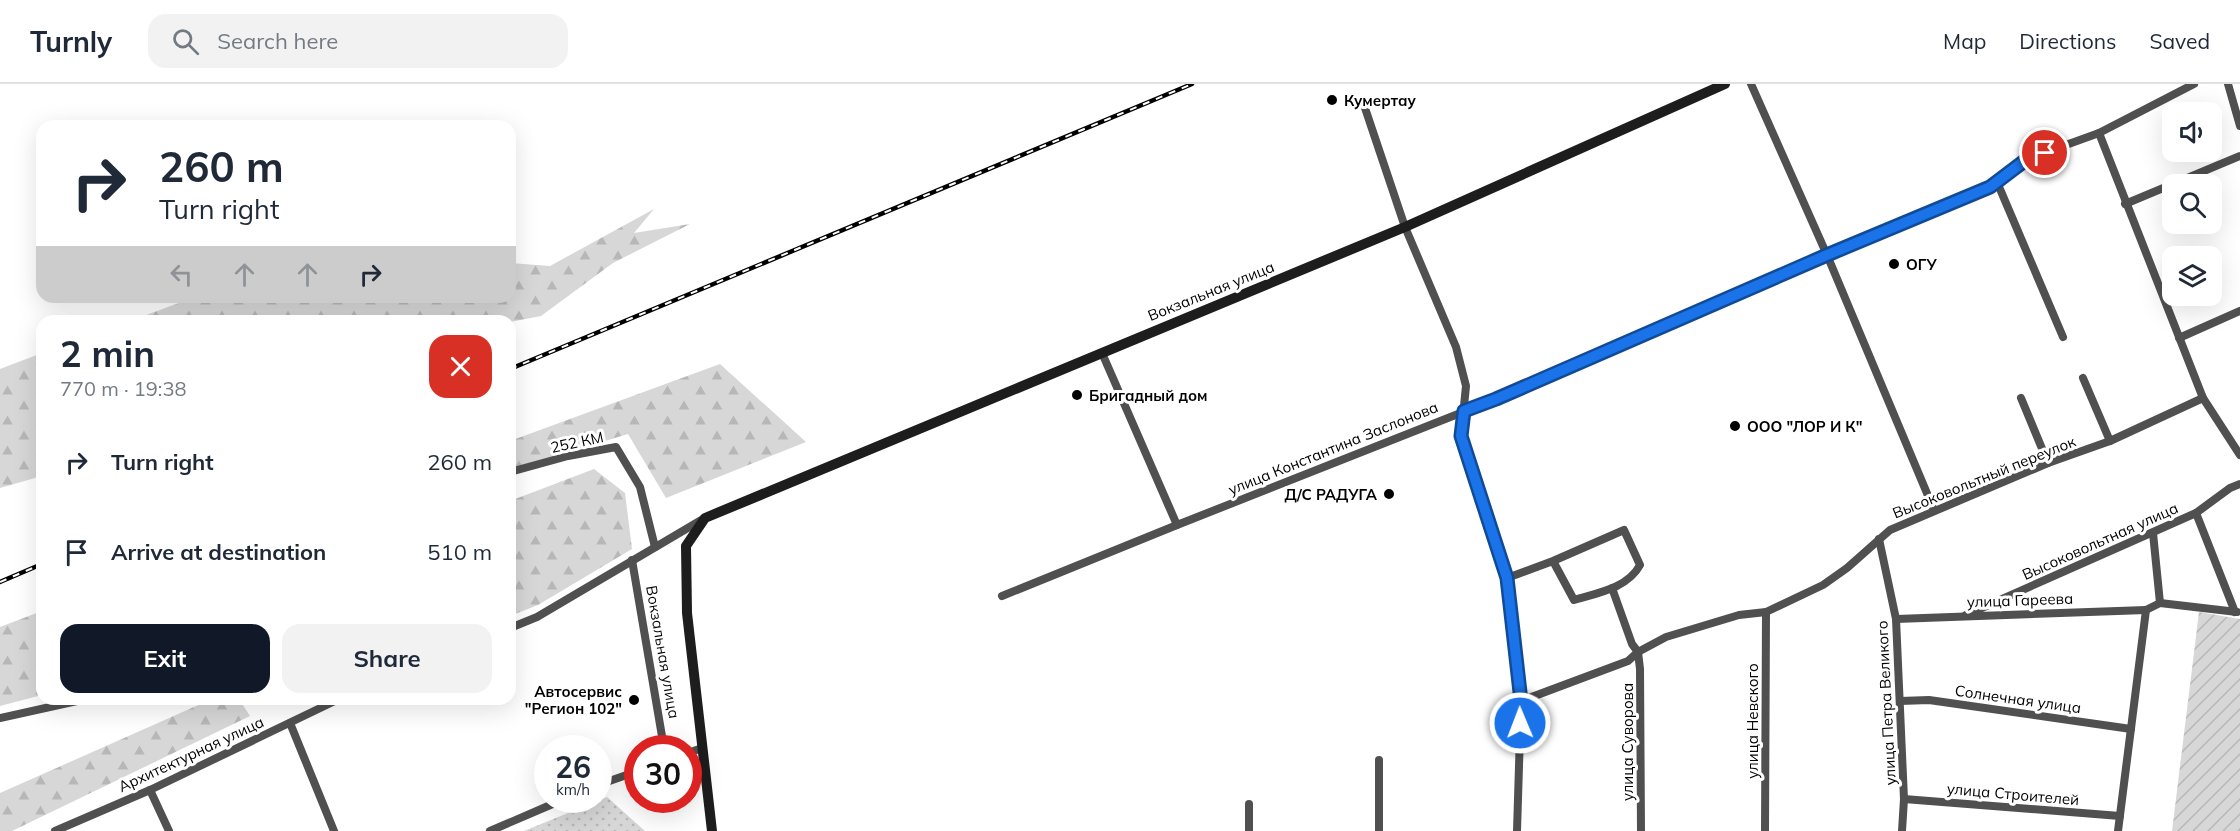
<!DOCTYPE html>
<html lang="en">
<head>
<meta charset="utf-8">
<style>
	:root { --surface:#fff; --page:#f2f2f3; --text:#1f2937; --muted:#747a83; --line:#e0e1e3; --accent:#111827 }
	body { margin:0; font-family:Mulish,sans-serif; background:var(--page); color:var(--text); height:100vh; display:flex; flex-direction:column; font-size:22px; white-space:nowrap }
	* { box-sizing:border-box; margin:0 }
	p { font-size:20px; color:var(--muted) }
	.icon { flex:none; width:33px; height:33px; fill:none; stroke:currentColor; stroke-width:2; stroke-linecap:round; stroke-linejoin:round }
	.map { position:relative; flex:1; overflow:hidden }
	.panel { position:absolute; left:36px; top:231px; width:480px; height:390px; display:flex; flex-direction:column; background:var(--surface); border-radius:18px; box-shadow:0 6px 24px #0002 }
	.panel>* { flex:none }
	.top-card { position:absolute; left:36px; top:36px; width:480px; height:183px; border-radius:18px; box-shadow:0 6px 24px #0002; background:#fff; color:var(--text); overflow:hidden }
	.buttons { position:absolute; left:2162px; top:18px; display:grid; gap:12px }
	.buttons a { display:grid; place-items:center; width:60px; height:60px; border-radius:12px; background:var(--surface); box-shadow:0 6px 24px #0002; font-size:30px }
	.speed { position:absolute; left:534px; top:651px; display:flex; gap:12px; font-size:30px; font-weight:700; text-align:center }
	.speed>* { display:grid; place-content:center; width:78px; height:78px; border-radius:50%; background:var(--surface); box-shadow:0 6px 24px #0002; line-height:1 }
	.speed small { font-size:15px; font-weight:400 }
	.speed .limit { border:9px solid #d22; background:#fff; color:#111 }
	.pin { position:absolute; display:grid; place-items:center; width:51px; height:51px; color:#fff; margin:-26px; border:3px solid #fff; border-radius:50%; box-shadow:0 2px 6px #0007 }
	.me { position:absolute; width:66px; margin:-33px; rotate:359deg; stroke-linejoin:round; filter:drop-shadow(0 0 4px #0008) }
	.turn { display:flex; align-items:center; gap:21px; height:126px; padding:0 24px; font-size:27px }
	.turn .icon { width:78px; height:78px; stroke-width:2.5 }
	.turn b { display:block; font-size:42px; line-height:51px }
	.lanes { display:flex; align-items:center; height:57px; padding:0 24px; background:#0003; justify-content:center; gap:30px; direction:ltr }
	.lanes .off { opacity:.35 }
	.round { display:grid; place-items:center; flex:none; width:63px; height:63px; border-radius:18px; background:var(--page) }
	.head { display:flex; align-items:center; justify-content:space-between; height:102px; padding:0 24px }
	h1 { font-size:36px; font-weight:700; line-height:45px }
	.button { display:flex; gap:12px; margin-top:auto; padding:12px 24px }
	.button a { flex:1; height:69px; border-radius:18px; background:var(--accent); color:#fff; font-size:24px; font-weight:700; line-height:69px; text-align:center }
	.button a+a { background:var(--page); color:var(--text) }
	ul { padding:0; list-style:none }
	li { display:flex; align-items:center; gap:18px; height:90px; padding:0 24px }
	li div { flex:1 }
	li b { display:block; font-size:22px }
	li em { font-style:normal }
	header { display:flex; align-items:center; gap:36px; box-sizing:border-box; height:84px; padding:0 30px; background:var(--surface); border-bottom:2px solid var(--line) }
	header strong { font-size:28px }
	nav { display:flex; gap:33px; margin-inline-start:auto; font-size:21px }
	.search { width:420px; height:54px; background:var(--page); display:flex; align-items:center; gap:15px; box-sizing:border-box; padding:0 21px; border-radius:18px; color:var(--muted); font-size:22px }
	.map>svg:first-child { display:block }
</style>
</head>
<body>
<header>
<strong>Turnly</strong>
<div class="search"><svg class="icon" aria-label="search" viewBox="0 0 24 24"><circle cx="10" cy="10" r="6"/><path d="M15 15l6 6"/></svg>Search here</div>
<nav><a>Map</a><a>Directions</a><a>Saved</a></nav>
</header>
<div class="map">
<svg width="2240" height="747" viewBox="0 0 2240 747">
	<defs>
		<pattern id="grass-dots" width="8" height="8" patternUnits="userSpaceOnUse" patternTransform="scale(1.5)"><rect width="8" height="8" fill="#d7d7d7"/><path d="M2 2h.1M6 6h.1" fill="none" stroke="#b7b7b7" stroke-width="1.8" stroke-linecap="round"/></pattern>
		<pattern id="forest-firs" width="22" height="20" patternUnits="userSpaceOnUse" patternTransform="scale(1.5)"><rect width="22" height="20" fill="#d7d7d7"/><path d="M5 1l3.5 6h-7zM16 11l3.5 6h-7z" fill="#b7b7b7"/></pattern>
		<pattern id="garden-furrows" width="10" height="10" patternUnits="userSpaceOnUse" patternTransform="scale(1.5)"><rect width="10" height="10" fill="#d7d7d7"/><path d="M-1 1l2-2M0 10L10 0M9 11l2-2" fill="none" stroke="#b7b7b7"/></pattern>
	</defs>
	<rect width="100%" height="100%" fill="#fff"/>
	<!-- grass -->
	<path fill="url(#grass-dots)" d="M607,713L645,747H524Z"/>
	<!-- forest -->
	<g fill="url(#forest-firs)">
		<path d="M654,125L634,149L690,140L613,179L541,232L510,238L130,237L195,213H510V179L550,182Z"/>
		<path d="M42,269V392L0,404V285Z"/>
		<path d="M720,280L806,358L666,414L628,350L510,386V357Z"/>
		<path d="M594,385L625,409L632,465L538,521L510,532V417Z"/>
		<path d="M42,527V611L0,622V543Z"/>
		<path d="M212,615H239L250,632L12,747H0V709Z"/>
	</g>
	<!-- garden -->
	<path fill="url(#garden-furrows)" d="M2199,528L2240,535V747H2172Z"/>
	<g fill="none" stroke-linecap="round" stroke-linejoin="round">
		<!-- street -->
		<g stroke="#505050" stroke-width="8">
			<path d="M1751,0L1827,171L1934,426"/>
			<path d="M2228,0L2240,42"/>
			<path d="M1365,24L1405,143L1456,263L1466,302L1461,352L1507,494L1521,617L1517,747"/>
			<path d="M2099,49L2203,314L2240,371"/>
			<path d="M1997,98L2063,253"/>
			<path d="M2125,120L2240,72"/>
			<path d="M2179,254L2240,227"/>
			<path d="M1102,269L1177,441"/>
			<path d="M2083,294L2110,357"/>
			<path d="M2021,314L2048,379"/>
			<path d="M510,388L568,372L616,363L640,403L655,463"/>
			<path d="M2196,429L2235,528"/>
			<path d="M1879,455L1896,535L1904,715L1902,747"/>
			<path d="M632,476L664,664"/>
			<path d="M1507,494L1553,477L1624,446L1640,481C1628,504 1597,509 1574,516L1553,477"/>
			<path d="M1612,504L1632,560L1638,568L1640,585L1641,747"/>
			<path d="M1002,512L1177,441L1496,315L1827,171L1990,103L2027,75L2099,49L2194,0"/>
			<path d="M2160,519L2237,528"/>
			<path d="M1966,531L2196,429L2230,404L2240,400"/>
			<path d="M1896,535L2146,526"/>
			<path d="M510,544L537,533L703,435"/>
			<path d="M315,615L327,620"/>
			<path d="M1521,617L1628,577L1638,568L1666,553L1739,531L1766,528L1823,501L1847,484L1890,446L2048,379L2110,357L2203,314"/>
			<path d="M1900,617L1929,616L2131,645"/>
			<path d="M0,634L86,615"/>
			<path d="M290,639L334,747"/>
			<path d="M688,669L702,664"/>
			<path d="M598,701L638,687"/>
			<path d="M150,706L169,747"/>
			<path d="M1904,715L2120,732"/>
			<path d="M55,747L150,706L339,615"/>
			<path d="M490,747L562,716"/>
			<path d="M1249,747V720"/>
			<path d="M1379,747V676"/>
			<path d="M1765,747L1766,528"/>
			<path d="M2118,747L2146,526L2160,519L2153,449"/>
		</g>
		<!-- secondary -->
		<path stroke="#1d1d1d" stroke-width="10" d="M712,747L687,529L686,462L705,434L1405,143L1725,0"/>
		<defs>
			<g id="rail">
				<path d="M510,285L1192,0"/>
				<path d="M0,498L42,480"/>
			</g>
		</defs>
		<!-- rail casing -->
		<use href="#rail" stroke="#000" stroke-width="4.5"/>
		<!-- rail -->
		<use href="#rail" stroke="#fff" stroke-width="2" stroke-dasharray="7" stroke-linecap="butt"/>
	</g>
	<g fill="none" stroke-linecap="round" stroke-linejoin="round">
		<defs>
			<path id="route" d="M1520,639L1521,617L1507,494L1461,352L1464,327L1496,315L1827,171L1990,103L2027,75L2045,69"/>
		</defs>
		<!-- route casing -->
		<use href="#route" stroke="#114b97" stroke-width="15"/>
		<!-- route -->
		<use href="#route" stroke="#1a73e8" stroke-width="10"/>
	</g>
	<!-- markers -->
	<g fill="#000" stroke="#fff" stroke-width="2">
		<circle cx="1332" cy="16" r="6"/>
		<circle cx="1894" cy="180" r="6"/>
		<circle cx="1077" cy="311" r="6"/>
		<circle cx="1735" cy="342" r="6"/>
		<circle cx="1389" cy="410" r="6"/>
		<circle cx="634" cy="616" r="6"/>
	</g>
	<g text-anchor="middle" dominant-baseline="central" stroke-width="6" stroke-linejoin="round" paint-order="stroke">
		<!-- poi labels -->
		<g font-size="15" font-weight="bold" fill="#000" stroke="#fff" text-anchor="start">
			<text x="1344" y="16">Кумертау</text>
			<text x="1906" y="180">ОГУ</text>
			<text x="1089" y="311">Бригадный дом</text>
			<text x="1747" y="342">ООО "ЛОР И К"</text>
			<text x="1377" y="410" text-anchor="end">Д/С РАДУГА</text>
			<text x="622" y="607" text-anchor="end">Автосервис<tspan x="622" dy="17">"Регион 102"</tspan></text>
		</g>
		<!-- street labels -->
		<g font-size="15" fill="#000" stroke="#fff">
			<text transform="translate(1211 207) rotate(-22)">Вокзальная улица</text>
			<text transform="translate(577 358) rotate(-12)">252 КМ</text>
			<text transform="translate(1333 364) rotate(-22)">улица Константина Заслонова</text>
			<text transform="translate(1984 393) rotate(-22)">Высоковольтный переулок</text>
			<text transform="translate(2100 457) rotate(-24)">Высоковольтная улица</text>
			<text transform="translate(2020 516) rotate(-2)">улица Гареева</text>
			<text transform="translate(663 568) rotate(80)">Вокзальная улица</text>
			<text transform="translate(2018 615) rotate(8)">Солнечная улица</text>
			<text transform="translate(1886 619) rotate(-93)">улица Петра Великого</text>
			<text transform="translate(1752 637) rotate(-90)">улица Невского</text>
			<text transform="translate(1627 658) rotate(-90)">улица Суворова</text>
			<text transform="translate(191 670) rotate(-25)">Архитектурная улица</text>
			<text transform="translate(2013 710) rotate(5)">улица Строителей</text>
		</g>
	</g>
</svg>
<div class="buttons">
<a><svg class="icon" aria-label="sound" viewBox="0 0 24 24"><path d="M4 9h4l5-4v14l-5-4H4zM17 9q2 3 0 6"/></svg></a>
<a><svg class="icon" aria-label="search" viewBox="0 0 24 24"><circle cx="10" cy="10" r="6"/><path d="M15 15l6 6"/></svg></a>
<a><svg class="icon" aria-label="layers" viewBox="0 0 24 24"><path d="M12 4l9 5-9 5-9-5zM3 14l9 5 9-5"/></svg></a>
</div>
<div class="speed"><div>26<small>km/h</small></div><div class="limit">30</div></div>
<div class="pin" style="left:2045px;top:69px;background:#d93025"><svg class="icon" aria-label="arrive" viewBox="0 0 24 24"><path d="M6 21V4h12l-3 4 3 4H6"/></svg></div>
<svg class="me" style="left:1520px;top:639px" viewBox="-20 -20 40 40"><circle r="17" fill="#1a73e8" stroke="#fff" stroke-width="3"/><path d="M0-11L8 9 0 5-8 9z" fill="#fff"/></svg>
<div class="top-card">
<div class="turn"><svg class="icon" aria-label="right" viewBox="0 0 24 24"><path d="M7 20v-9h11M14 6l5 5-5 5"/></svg><div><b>260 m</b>Turn right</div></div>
<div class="lanes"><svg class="icon off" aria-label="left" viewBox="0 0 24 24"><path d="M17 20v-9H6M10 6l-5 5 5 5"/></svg><svg class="icon off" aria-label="ahead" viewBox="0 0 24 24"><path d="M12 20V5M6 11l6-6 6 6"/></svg><svg class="icon off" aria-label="ahead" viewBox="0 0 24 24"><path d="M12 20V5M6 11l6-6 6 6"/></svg><svg class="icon" aria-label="right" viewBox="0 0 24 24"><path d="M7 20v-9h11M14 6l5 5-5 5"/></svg></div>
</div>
<section class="panel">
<div class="head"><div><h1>2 min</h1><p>770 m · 19:38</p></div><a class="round" style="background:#d93025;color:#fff"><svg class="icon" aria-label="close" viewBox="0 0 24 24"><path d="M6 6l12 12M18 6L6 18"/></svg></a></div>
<ul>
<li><svg class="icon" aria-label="right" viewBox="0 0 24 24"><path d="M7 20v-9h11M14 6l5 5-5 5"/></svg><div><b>Turn right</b></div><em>260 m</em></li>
<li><svg class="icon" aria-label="arrive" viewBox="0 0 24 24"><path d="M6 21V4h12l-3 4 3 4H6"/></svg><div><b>Arrive at destination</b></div><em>510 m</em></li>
</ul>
<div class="button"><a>Exit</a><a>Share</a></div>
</section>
</div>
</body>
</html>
